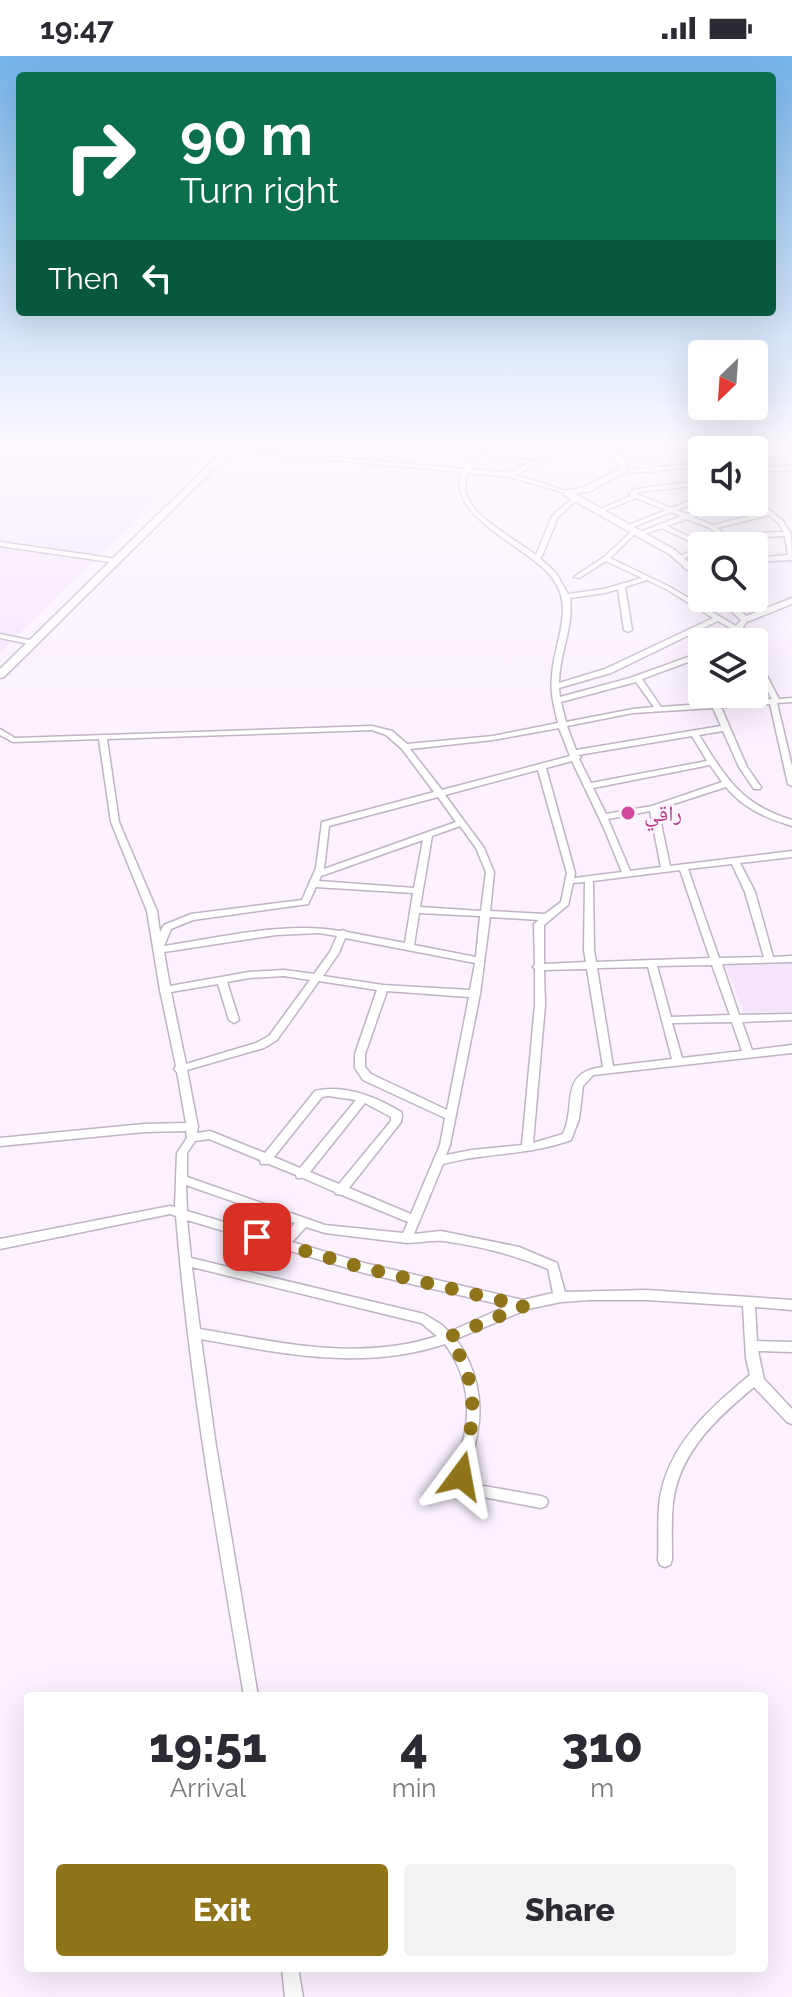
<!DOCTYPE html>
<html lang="en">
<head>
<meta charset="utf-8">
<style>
	:root { --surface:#fff; --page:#f2f2f3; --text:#2b2b33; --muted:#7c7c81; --accent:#8f7419 }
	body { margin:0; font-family:Raleway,"Noto Naskh Arabic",sans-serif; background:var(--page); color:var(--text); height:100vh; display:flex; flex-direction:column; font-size:30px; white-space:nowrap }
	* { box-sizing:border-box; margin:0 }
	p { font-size:26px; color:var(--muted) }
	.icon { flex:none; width:44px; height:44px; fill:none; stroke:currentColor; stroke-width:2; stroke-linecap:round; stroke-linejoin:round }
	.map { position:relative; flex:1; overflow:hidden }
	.panel { position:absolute; left:24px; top:1636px; width:744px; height:280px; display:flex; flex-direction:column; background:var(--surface); border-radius:8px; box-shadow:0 8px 32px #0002 }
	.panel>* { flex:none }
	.hud { position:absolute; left:16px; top:16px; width:760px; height:244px; border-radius:8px; box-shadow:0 8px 32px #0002; background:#0b6e4f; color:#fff; overflow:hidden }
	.needle { width:52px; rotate:205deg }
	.fabs { position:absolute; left:688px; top:284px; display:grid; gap:16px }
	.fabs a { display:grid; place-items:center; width:80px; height:80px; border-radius:8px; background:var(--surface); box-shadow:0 8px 32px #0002; font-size:40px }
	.pin { position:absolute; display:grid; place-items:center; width:68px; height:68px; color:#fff; margin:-34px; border-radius:16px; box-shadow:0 4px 12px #0006 }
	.me { position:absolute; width:88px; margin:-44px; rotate:13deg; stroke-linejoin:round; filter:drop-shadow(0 0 6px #0008) }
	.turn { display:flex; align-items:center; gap:28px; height:168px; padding:0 32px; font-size:36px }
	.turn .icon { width:104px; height:104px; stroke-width:2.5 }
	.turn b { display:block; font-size:56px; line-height:68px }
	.then { display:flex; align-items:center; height:76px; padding:0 32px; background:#0003; gap:16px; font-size:30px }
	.eta { display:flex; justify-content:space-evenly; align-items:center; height:136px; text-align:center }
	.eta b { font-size:48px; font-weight:800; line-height:56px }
	.button { display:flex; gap:16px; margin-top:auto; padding:16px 32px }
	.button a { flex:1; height:92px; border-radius:8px; background:var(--accent); color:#fff; font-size:32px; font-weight:800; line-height:92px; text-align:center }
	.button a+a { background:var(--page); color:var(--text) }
	.status { display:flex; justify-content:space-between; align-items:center; height:56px; padding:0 40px; background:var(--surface); direction:ltr }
	.status svg { height:22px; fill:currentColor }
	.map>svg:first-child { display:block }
</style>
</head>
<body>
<div class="status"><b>19:47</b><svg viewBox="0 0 49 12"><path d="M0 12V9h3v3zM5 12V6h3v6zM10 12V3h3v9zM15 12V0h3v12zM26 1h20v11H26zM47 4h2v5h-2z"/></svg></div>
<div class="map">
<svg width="792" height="1941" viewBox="0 0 792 1941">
	<rect width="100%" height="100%" fill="#fbf1ff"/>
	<!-- built -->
	<g fill="#f5e4fc">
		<path d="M0,384H218L0,596Z"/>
		<path d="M792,907V956L744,957L725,909Z"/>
	</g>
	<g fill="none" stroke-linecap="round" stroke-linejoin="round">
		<defs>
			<g id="street">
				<path d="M150,384H169L229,392L232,394L229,396Z"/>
				<path d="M253,384H259L253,394L464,413L482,384H488L481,394L501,399L517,384H524L506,400L532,406L553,395L563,384H569L557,397L516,419L569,436V438L510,421L468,417C465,425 464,434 468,442C476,463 518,485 536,499L552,460L573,442H577V444L558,461L542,500L540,502L556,517L568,538L604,533L642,522L606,505L579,522L574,521L604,501L633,474H637V476L610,502L670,531L736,570L742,563H746L748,564L743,571L748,586H740L737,576L718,565L611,617L559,632L560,641L630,622L702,596V601L694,604L702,609V614L688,606L642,623L661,651L772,643L754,610V601L758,603L779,643L792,642V646L777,647L792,710V730L788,728L770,648L721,651L747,711L761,731L760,733H754L739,711L723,675L699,679C726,722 740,748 792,764V770C766,762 743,752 726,731L658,753L670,810L792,795V801L740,807L755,836L773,901L792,900V906L722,908L739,959L792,958V964L742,966L752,994L792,989V997L593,1019L583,1030L579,1063L571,1084C528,1100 486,1096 443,1108L414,1178L441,1175L519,1191L557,1207L565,1236L647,1234L792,1244V1254L755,1251L757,1285L792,1286V1296L758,1295L764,1323L792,1353V1368L787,1366L754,1331C717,1362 679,1396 673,1447C671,1466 672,1485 672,1504L670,1509L665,1511L660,1509L658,1504C659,1483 657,1462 660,1442C669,1388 710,1352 750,1319L746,1302L743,1250L647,1244H590L561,1246L528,1253L456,1283C476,1311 484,1345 477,1379C474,1396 468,1410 472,1428L541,1440L546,1442L548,1446L546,1450L541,1452L462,1437C452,1414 460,1400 465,1376C471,1344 464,1314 445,1288C364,1315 283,1298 201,1283L216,1390L258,1640H244C217,1481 189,1321 176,1160L170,1158L0,1193V1183L170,1150L175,1151L177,1097L187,1082L186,1075L144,1076L0,1090V1082L144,1068L186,1067L177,1016L174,1013L176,1010L160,934L147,855L111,766L99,683L13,686L0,679V673L15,682L372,670L392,675L407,688L493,680L558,667C554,651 550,636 552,619C554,586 575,553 553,523C531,491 445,462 462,416L247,396L246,395ZM479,397L527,408L510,417L470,413ZM647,524L666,533L713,562L605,613L559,627C559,598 574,571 570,542L605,537L618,533L624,574L628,576L632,574L625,531ZM636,626L654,651L633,653L566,666L561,646ZM713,652L721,670L576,694L567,670L633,657ZM559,672L570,700L442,734L410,693L493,684ZM372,674L386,679L402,693L434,736L322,766L316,812L302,844L191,858L164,869L160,876L157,855L119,766L107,683ZM692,680L707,705L591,727L579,703L581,701L578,699ZM572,705L603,770L622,816L574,822L575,817L546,712ZM710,709L722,726L652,750L606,758L593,732ZM538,714L567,817L561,846L545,858L490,855L494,816L484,792L445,739ZM438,741L456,766L324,813L329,770ZM650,755L661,811L630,815L608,763ZM460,770L476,792L486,816L481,855L420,851L432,780ZM423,784L414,832L319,825L321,820ZM732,808L745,836L764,901L719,902L688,813ZM680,814L710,902L596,906L594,894L593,825ZM585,826L584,894L586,906L544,908V869L568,849L573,827ZM316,831L413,837L405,887L347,876L343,874L340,875C286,865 218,882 164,890L171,873L193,864L308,848ZM419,857L480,860L476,901L414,889ZM490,861L539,864L534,868L535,909L533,911L535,913V949L522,1089L472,1094L446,1099L450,1089L480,938ZM319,877L337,880L330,896L314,918L284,914L249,916L170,930L164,896L276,879ZM345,882L475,907L470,934L383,929L323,920L339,897ZM712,909L730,959L671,961L657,910ZM648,911L672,1003L613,1010L597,912ZM587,913L603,1011C558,1016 577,1050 563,1078L533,1087L545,949L544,914ZM284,920L310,924L269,980L256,987L186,1008L171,936L218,928L229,964L234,967L239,964L227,926L249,922ZM319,925L377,934L355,998V1012L363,1024L445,1062L440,1089L411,1158L349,1132L401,1066L402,1059L401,1056C376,1041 345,1028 315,1035L265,1097L210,1075L197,1077L198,1071L187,1014L264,992L277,984ZM387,935L469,941L447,1054L371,1018L365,1011V998ZM732,966L742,995L682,1002L672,967ZM328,1040L356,1044L300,1112L274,1101L322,1041ZM365,1047L391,1061V1065L339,1128L310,1116ZM209,1083L260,1104L261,1108H269L296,1119L297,1122H303L335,1136L336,1138L342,1139L408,1166L403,1177L325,1169L187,1121V1097L195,1085ZM186,1129L295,1167L281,1183L187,1155ZM187,1164L277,1191L282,1194L284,1193L364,1217L507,1250L449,1276L442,1269L424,1258L191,1202ZM306,1171L325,1177L407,1187C420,1187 433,1184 444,1185C480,1190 515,1199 548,1213L553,1237L523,1244L364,1207L292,1186ZM192,1211L421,1267L437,1280C360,1306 278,1286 200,1273Z"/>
				<path d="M642,384C664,384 683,393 702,403V407L677,394L656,389L636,392L656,411L702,407V411L660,414L657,417L654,415L620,417L619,416L622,414L650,412L630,393L610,396L607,394L649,387Z"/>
				<path d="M792,410V414L754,415V411Z"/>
				<path d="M702,425V429L639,436L636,438L671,452L702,440V444L677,454L687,458L721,446H730L692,461L713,469L765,456L753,446H754V442L756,443L783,465L791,478L792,504L754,506V502L788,499L785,480L734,482L730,483L737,490H730L725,486L714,490H702V495L682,503H678V501L701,491L662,472L641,479L638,477L681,460L671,456L628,473L625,471L626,470L666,454L636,442L601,456L596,455L631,440L629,438L635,433ZM769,459L778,467L784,476L733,478L727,480L717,472ZM687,463L710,472L721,482L706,489L667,470Z"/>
				<path d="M0,486L117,503L120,505L117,507L0,490Z"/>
				<path d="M702,507V511L686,513L683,511L686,509Z"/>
				<path d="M0,578L34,585L38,587L34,589L0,582Z"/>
				<path d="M282,1912H298L303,1941H285Z"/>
			</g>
			<g id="secondary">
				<path d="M234,384H243L4,621L0,622V613Z"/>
				<path d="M592,384H601L627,406V414L591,435L575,438L675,494L702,518V526L669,498L564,439V435L585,431L619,413L620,409Z"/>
				<path d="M717,542H727L746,560L792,542V548L744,567Z"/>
			</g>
		</defs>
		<!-- street casing -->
		<use href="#street" stroke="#bfb3c4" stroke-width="3"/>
		<!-- secondary casing -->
		<use href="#secondary" stroke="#bfb3c4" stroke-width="3"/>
		<!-- street -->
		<use href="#street" fill="#fff" fill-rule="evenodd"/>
		<!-- secondary -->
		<use href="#secondary" fill="#fff" fill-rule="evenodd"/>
	</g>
	<!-- sky -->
	<linearGradient id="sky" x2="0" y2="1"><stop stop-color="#75b3ea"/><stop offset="0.59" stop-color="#fdf9ff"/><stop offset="1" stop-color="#fdf9ff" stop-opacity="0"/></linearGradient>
	<rect width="792" height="656" fill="url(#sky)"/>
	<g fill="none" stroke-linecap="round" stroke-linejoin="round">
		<!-- route -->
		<path stroke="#8f7419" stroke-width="14" stroke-dasharray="0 25.2" d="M257,1181L364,1212L524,1250L449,1281C482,1331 474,1365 461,1420"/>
	</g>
	<!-- markers -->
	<circle fill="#d1479c" stroke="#fbf1ff" stroke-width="3" cx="628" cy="757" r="8"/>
	<g text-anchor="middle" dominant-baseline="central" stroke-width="6" stroke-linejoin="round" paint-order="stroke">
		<!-- hotel labels -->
		<g font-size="22" fill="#b23c85" stroke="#fbf1ff" text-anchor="start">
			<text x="644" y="757">راقي</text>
		</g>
	</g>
</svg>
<div class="fabs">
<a><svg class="needle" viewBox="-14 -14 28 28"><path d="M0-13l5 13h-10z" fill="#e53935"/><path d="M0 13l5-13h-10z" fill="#7c7c81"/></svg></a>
<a><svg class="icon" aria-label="sound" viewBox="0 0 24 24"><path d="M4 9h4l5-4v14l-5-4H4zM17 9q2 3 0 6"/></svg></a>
<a><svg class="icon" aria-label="search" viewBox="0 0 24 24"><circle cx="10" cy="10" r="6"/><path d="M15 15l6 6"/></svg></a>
<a><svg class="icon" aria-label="layers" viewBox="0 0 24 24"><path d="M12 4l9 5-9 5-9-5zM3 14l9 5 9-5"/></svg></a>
</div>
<div class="pin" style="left:257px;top:1181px;background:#d93025"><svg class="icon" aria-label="arrive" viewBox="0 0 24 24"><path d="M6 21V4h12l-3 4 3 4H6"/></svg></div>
<svg class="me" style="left:461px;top:1420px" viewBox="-20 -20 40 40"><path d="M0-17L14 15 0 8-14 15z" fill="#8f7419" stroke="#fff" stroke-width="4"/></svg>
<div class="hud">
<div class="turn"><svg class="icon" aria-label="right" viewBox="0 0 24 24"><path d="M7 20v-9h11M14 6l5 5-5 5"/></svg><div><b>90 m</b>Turn right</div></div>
<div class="then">Then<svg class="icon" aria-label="left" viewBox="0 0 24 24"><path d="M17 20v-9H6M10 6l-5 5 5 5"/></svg></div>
</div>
<section class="panel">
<div class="eta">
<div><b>19:51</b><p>Arrival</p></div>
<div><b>4</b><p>min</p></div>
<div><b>310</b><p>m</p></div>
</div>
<div class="button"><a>Exit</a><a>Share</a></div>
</section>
</div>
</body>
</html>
